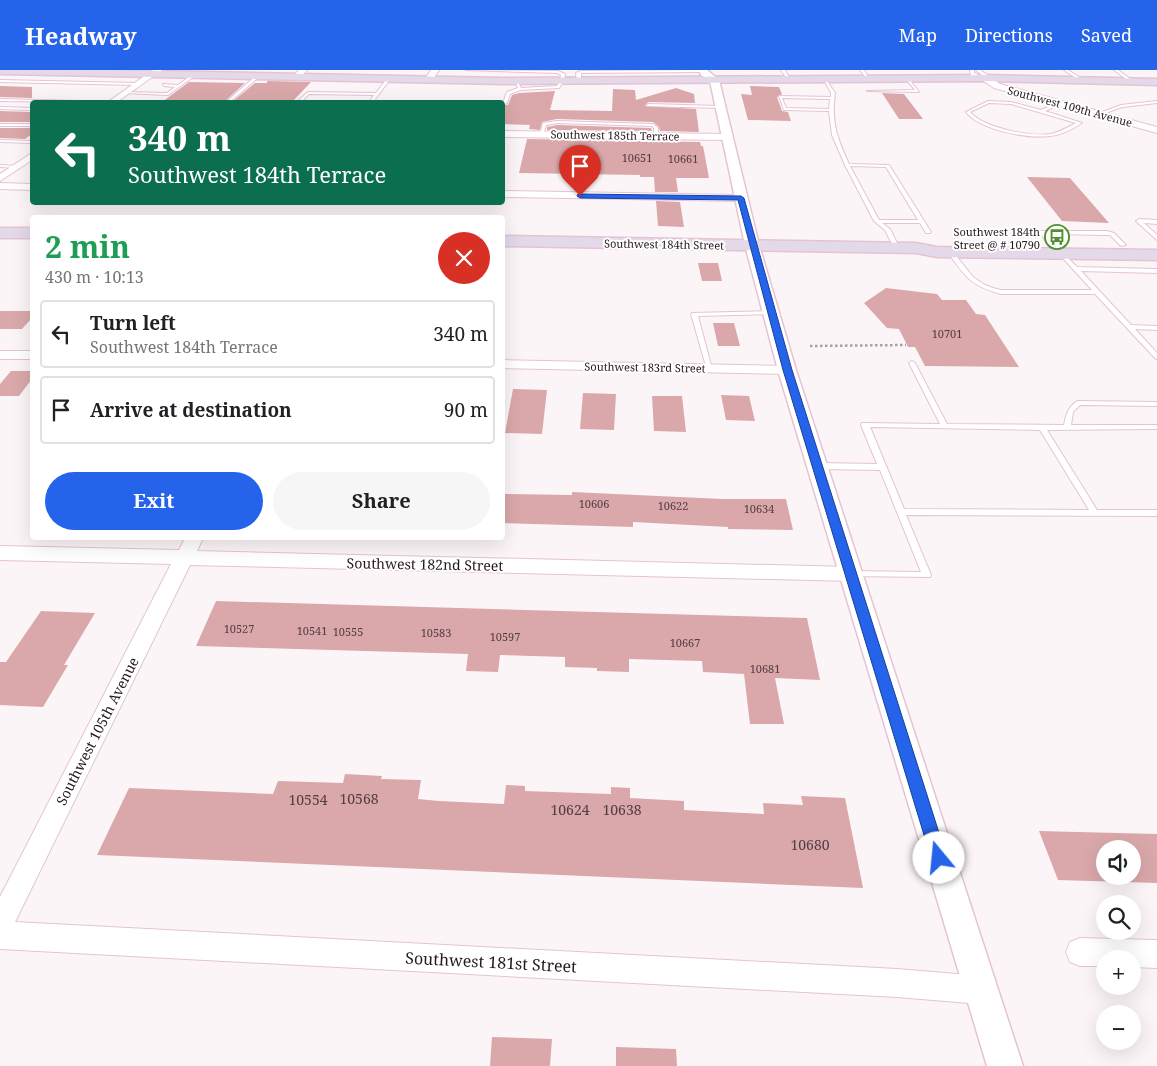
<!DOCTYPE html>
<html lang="en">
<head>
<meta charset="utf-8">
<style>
	:root { --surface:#fff; --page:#f6f6f6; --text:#202124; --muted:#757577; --line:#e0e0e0; --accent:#2563eb }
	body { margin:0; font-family:"Noto Serif",serif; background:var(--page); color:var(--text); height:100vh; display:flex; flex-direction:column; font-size:19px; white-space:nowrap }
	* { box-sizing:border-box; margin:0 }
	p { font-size:16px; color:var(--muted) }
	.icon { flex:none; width:28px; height:28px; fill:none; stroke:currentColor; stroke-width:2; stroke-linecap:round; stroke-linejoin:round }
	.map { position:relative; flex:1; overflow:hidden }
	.panel { position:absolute; left:30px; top:145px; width:475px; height:325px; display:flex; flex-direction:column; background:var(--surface); border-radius:5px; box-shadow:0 5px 20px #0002 }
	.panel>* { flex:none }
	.guide { position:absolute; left:30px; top:30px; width:475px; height:105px; border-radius:5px; box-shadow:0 5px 20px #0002; background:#0b6e4f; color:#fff; overflow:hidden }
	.fabs { position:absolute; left:1096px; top:770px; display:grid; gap:10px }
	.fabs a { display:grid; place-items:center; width:45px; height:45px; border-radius:50%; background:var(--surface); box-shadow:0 5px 20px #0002; font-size:25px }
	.pin { position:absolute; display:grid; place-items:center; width:42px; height:42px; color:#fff; margin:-51px -21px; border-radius:50% 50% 50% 0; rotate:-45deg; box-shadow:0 0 5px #0007 }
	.pin .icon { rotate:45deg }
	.me { position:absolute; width:55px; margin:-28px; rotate:343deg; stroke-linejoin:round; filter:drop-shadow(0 0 4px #0008) }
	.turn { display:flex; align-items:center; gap:18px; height:105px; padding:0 15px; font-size:22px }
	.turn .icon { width:65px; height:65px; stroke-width:2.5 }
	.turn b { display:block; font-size:35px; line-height:42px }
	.round { display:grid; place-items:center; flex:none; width:52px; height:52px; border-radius:26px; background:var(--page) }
	.headline { display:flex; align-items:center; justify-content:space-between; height:85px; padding:0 15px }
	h1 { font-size:30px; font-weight:700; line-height:38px; color:#1e9e55 }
	.primary-button { display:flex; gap:10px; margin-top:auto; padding:10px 15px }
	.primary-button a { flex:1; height:58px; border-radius:30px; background:var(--accent); color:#fff; font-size:20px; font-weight:700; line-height:58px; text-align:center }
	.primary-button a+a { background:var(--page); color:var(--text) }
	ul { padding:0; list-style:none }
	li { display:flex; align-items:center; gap:15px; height:68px; margin:0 10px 8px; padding:0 5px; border:2px solid var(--line); border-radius:5px }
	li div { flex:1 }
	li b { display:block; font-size:19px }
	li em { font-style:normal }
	header { display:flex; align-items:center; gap:30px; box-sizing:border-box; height:70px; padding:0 25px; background:var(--accent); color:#fff }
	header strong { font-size:24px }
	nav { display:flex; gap:28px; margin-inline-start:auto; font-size:18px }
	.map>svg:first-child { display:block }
</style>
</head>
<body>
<header>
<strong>Headway</strong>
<nav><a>Map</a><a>Directions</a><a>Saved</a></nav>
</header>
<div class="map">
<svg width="1157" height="996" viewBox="0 0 1157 996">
	<rect width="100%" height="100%" fill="#fcf5f8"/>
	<!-- building -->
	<g fill="#daa8aa" fill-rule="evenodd">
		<path d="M267,11L311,12L294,30H281L278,32H232L255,13H267Z"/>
		<path d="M189,12L245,13L224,32H162Z"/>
		<path d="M0,16L32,17V28L0,27Z"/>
		<path d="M750,16L779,17L782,24L777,27L782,41L788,42L791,51L748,50L741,24L752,25Z"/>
		<path d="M676,18L694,24L695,33L648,32L645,36L696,39L699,62L660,61L659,57L653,52L557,49L542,52L540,60L529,59L530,55L502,54V35H508L512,25L519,23L555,21L550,40L612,41L613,19L635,20L636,30Z"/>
		<path d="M882,23L904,24L923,49H899Z"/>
		<path d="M0,41L32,42V52H0Z"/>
		<path d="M557,55L651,58L652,61L547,60V57Z"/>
		<path d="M0,58H32V64L25,69L0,68Z"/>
		<path d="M527,69L700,72L701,76H703L709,108H676L678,122H655L654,107H640V105L519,103Z"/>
		<path d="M1027,107L1070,108L1109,153L1062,151Z"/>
		<path d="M656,131L680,132L684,157L658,156Z"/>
		<path d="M698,193H718L722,211H702Z"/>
		<path d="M886,218L937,224L942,230H966L976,244L985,245L1019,297L925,296L915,277H908L899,259L887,258L864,233Z"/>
		<path d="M0,241H32V248L22,259H0Z"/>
		<path d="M713,253H734L740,276H718Z"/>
		<path d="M11,301H32V309L19,326H0V314Z"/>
		<path d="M513,319L547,320L542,364L505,363Z"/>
		<path d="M583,323L616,324L614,360L580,359Z"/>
		<path d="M721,325L749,326L755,351L726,350Z"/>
		<path d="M652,326H682L686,362L654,361Z"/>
		<path d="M572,422L723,429H786L793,460L728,459V457L633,452V457L502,453V424L572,425Z"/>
		<path d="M216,531L807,548L820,610L775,608L784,654H750L744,604L703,602L702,591L629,589V602L597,601V598L565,597V587L500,585L498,602L466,601L468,584L196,576Z"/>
		<path d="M41,541L95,543L64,595H68L43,637L0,635V592H6Z"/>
		<path d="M345,704L382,706L381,709L421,710L418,729L439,731L504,734L506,715L525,716V721L611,724V717L630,718V728L684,731V740L764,744L763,733L803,735L801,726L845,728L863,818L97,785L129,718L273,724L278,711L343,713Z"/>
		<path d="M1039,761L1157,764V813L1058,810ZM1105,779H1132V806H1105Z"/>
		<path d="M492,967L552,969L550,996H490Z"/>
		<path d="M616,977L676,979L677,996H616Z"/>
	</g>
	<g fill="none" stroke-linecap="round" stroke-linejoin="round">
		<defs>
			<g id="service">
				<path d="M466,0L558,1L565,4L564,11L559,18L520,20L510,24L507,33L505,34L503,33L507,22L518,18L516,12H518L521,18L557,16L560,11L561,5L557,3Z"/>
				<path d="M703,0L705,1L703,2L581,3V11L579,12L577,11L576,3L580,1Z"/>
				<path d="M781,0H785L790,10H788Z"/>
				<path d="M860,0H864L870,10H868Z"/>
				<path d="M970,0H974V3L984,7L976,0H980L989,6L985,9L971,5Z"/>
				<path d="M1064,0H1068L1082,9L1079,10Z"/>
				<path d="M1114,0H1118L1133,11L1130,12Z"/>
				<path d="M193,4L196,5L168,25L123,23L125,22L167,23L175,17L164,16L163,14L178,15Z"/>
				<path d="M257,5L260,6L230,32H226Z"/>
				<path d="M388,7L391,8L373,32H369L374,25L309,24L301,32H297L308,22L376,23Z"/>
				<path d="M823,8H825L835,23C831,53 837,67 849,94L889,95L931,162L930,163H926L920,153H882L890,159L899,177L894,178L885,160L874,151L845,95L832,65L829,41L784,40L779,26L831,27V23ZM782,28L830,29L829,39L786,38ZM850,96L886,97L918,150H879Z"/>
				<path d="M908,8L919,22L867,21L915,20L906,9Z"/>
				<path d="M0,10L138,13L140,14L138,15L0,12Z"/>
				<path d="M0,29L81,31L83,32L0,31Z"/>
				<path d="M988,31L1011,32L1041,40L1060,32L1061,34L1045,41L1082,53C1073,59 1061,65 1050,66C1027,69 980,60 966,42ZM989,33L1011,34L1076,53C1068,57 1060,62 1051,64C1031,67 983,58 970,42Z"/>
				<path d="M1157,31V33L1122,37L1100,45L1097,44L1121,35Z"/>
				<path d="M648,34L720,36L722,37L720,38L647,36Z"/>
				<path d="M0,37L32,38V40L0,39Z"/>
				<path d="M557,51L653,54L658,58V66L656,67L654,66V58L652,56L557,53L546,55L543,65L540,66L543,53Z"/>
				<rect x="0" y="54" width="32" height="2"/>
				<path d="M0,70L32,71V73L0,72Z"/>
				<path d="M0,95L17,96L19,97L17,98L0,97Z"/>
				<path d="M1139,149L1157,150V154L1144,153L1157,165V170L1137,152L1136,151Z"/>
				<path d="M1040,161H1107L1114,163L1126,175L1121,176L1110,165H1107L1046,164L1054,174L1051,176L1049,175L1040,163Z"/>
				<path d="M949,182H953L973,207L985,215L993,218L1001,220H1092L1060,185L1059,184L1062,182L1077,197L1157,199V203L1081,201L1131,255L1157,256V260L1135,259L1157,283V289L1155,288L1095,224H1001C972,216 966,208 949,184Z"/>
				<path d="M771,241L773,242V244L698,246L712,299L709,301L707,300L691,244L692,243Z"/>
				<path d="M912,291L915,293L947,354L1064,355C1066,345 1068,336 1078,331L1157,332V336L1080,335L1073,342L1071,355H1157V359L1047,360L1097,440H1157V446L906,445L931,505L930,507L848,506L847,504L848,502L851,501L921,502L880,400L818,399L814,396L818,393L877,394L861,355L862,353L940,354L909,293ZM870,357L1040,360L1089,440L904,439Z"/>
			</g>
			<g id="minor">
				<path d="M153,0H162L117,32H108Z"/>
				<path d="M299,0H307L299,9H293L292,7Z"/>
				<path d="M431,0H439L432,11H426L425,9Z"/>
				<path d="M982,6H988L1000,14L1157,57V63L994,18L982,10Z"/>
				<path d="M502,61L727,64L731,67L727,70L502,67Z"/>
				<path d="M32,83V90L0,111V104Z"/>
				<path d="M0,113L32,114V120L0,119Z"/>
				<path d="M502,121L741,125L746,128L741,131L502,127Z"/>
				<rect x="0" y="281" width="32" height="8"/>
				<path d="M502,290L787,296L792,297L794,300L792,303L787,304L502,298Z"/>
				<path d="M185,468H203L197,481L850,497L857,499L859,504L857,509L850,511L190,495L15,852L897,899L981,906L991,910L995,920L991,930L981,934L897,927L0,879V827L171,494L0,490V476L179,480Z"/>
				<path d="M1080,868L1157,870V898L1132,897V889H1105V896H1080L1070,892L1066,882L1070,872Z"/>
			</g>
			<path id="tertiary" d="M699,0H707L719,10L759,175L796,300L1023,996H987L778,300L745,175L710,11L701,5Z"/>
			<g id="secondary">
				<path d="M0,0H109L502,8L985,5L1157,9V15L985,11L502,14L0,4Z"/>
				<rect x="0" y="158" width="32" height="10"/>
				<path d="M502,166L916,173L937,177L1157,180V190L937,187L916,183L502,176Z"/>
			</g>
		</defs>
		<!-- service casing -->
		<use href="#service" stroke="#e5c3d4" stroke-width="2"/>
		<!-- minor casing -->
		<use href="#minor" stroke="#e5c3d4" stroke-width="2"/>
		<!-- tertiary casing -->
		<use href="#tertiary" stroke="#e5c3d4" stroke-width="3"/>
		<!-- secondary casing -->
		<use href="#secondary" stroke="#e5c3d4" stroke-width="3"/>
		<!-- path -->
		<path stroke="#a89fa3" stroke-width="2.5" stroke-dasharray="2.5 2.5" stroke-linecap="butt" d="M810,276L906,275"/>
		<!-- service -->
		<use href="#service" fill="#fff" fill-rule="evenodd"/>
		<!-- minor -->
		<use href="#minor" fill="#fff" fill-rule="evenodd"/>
		<!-- tertiary -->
		<use href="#tertiary" fill="#fff" fill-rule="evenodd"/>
		<!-- secondary -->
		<use href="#secondary" fill="#e4d9e9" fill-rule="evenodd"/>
	</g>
	<!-- route -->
	<path fill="#2563eb" stroke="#184099" d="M578,124L741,126L744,128L792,300L947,788L945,793L939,795L934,793L931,788L783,300L738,130L580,128L577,126Z"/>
	<!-- icons -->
	<defs>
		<symbol id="bus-ring" viewBox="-11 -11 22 22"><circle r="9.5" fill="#fff" stroke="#508f30" stroke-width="1.5"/><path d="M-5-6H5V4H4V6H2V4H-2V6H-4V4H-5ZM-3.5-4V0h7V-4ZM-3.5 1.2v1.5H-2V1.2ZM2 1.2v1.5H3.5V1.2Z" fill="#508f30"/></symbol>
	</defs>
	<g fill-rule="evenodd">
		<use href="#bus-ring" x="1043" y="153" width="28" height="28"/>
	</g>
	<g text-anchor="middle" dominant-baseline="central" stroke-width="4" stroke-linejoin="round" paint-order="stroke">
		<!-- far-street labels -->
		<g font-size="11" fill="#25191f" stroke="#fff">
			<text transform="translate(1070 36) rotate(15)">Southwest 109th Avenue</text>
			<text transform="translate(615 65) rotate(1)">Southwest 185th Terrace</text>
			<text transform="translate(664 174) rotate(1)">Southwest 184th Street</text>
			<text transform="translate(645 297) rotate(1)">Southwest 183rd Street</text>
		</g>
		<!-- number labels -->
		<g font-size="11" fill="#523d42">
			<text x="637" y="87">10651</text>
			<text x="683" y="88">10661</text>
			<text x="947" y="263">10701</text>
			<text x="594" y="433">10606</text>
			<text x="673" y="435">10622</text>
			<text x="759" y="438">10634</text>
			<text x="239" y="558">10527</text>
			<text x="312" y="560">10541</text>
			<text x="348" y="561">10555</text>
			<text x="436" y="562">10583</text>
			<text x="505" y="566">10597</text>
			<text x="685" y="572">10667</text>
			<text x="765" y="598">10681</text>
		</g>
		<!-- far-poi labels -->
		<g font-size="11" fill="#25191f" stroke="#fff" text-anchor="end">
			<text x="1040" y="161">Southwest 184th<tspan x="1040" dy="13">Street @ # 10790</tspan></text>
		</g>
		<!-- street labels -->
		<g font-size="14" fill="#25191f" stroke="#fff">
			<text transform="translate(425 494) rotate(1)">Southwest 182nd Street</text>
			<text transform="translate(97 661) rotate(-63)">Southwest 105th Avenue</text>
		</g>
		<!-- near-number labels -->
		<g font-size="14" fill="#523d42">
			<text x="359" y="728">10568</text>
			<text x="308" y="729">10554</text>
			<text x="570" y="739">10624</text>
			<text x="622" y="739">10638</text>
			<text x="810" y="774">10680</text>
		</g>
		<!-- near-street labels -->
		<g font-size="16" fill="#25191f" stroke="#fff">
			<text transform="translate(491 892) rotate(3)">Southwest 181st Street</text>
		</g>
	</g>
</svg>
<div class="fabs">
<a><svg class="icon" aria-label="sound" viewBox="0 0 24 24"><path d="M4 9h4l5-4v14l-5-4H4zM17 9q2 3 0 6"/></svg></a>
<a><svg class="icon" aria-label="search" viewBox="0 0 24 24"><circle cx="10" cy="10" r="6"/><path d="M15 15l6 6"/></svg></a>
<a>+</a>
<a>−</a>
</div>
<div class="pin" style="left:580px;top:126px;background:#d93025"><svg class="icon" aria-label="arrive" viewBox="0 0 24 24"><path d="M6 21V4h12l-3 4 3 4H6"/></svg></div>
<svg class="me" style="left:939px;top:788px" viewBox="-20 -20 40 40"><circle r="19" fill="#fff"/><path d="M0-13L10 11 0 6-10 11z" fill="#2563eb"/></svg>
<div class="guide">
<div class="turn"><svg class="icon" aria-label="left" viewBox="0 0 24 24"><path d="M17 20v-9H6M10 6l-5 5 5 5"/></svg><div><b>340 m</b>Southwest 184th Terrace</div></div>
</div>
<section class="panel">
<div class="headline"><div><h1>2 min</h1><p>430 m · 10:13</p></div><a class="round" style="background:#d93025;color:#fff"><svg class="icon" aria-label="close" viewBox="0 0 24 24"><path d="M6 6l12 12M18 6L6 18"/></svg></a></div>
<ul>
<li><svg class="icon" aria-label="left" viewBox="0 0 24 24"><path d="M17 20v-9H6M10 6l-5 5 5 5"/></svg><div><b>Turn left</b><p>Southwest 184th Terrace</p></div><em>340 m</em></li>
<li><svg class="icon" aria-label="arrive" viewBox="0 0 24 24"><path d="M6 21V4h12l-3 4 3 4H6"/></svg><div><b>Arrive at destination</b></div><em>90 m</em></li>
</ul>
<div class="primary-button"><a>Exit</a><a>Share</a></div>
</section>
</div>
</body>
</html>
